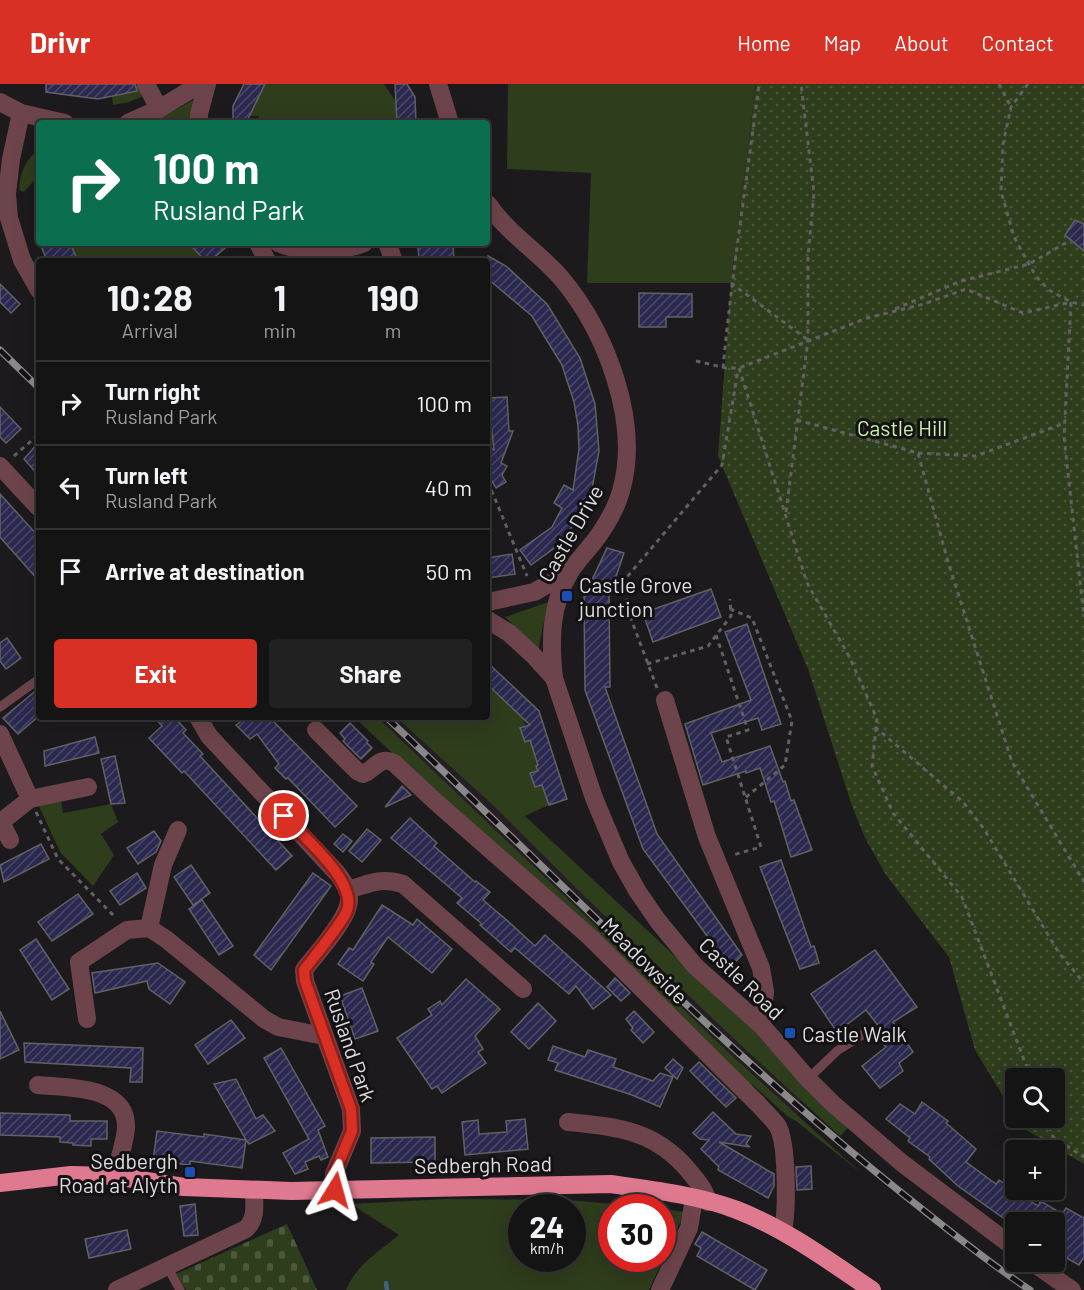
<!DOCTYPE html>
<html lang="en">
<head>
<meta charset="utf-8">
<style>
	:root { --surface:#151415; --page:#222122; --text:#f1f3f6; --muted:#9d9ea0; --line:#343334; --accent:#d93025 }
	body { margin:0; font-family:Barlow,sans-serif; background:var(--page); color:var(--text); height:100vh; display:flex; flex-direction:column; font-size:22px; white-space:nowrap }
	* { box-sizing:border-box; margin:0 }
	p { font-size:20px; color:var(--muted) }
	.icon { flex:none; width:33px; height:33px; fill:none; stroke:currentColor; stroke-width:2; stroke-linecap:round; stroke-linejoin:round }
	.map { position:relative; flex:1; overflow:hidden }
	.panel { position:absolute; left:36px; top:174px; width:454px; height:462px; display:flex; flex-direction:column; background:var(--surface); border-radius:6px; box-shadow:0 6px 24px #0002,0 0 0 2px var(--line) }
	.panel>* { flex:none }
	.top-card { position:absolute; left:36px; top:36px; width:454px; height:126px; border-radius:6px; box-shadow:0 6px 24px #0002,0 0 0 2px var(--line); background:#0b6e4f; color:#fff; overflow:hidden }
	.buttons { position:absolute; left:1005px; top:984px; display:grid; gap:12px }
	.buttons a { display:grid; place-items:center; width:60px; height:60px; border-radius:6px; background:var(--surface); box-shadow:0 6px 24px #0002,0 0 0 2px var(--line); font-size:30px }
	.speed { position:absolute; left:508px; top:1110px; display:flex; gap:12px; font-size:30px; font-weight:700; text-align:center }
	.speed>* { display:grid; place-content:center; width:78px; height:78px; border-radius:50%; background:var(--surface); box-shadow:0 6px 24px #0002,0 0 0 2px var(--line); line-height:1 }
	.speed small { font-size:15px; font-weight:400 }
	.speed .limit { border:9px solid #d22; background:#fff; color:#111 }
	.pin { position:absolute; display:grid; place-items:center; width:51px; height:51px; color:#fff; margin:-26px; border:3px solid #fff; border-radius:50%; box-shadow:0 2px 6px #0007 }
	.me { position:absolute; width:66px; margin:-33px; rotate:8deg; stroke-linejoin:round; filter:drop-shadow(0 0 4px #0008) }
	.turn { display:flex; align-items:center; gap:21px; height:126px; padding:0 18px; font-size:27px }
	.turn .icon { width:78px; height:78px; stroke-width:2.5 }
	.turn b { display:block; font-size:42px; line-height:51px }
	.eta { display:flex; justify-content:space-evenly; align-items:center; height:102px; text-align:center }
	.eta b { font-size:36px; font-weight:700; line-height:42px }
	.cta { display:flex; gap:12px; margin-top:auto; padding:12px 18px }
	.cta a { flex:1; height:69px; border-radius:6px; background:var(--accent); color:#fff; font-size:24px; font-weight:700; line-height:69px; text-align:center }
	.cta a+a { background:var(--page); color:var(--text) }
	ul { padding:0; list-style:none }
	li { display:flex; align-items:center; gap:18px; height:84px; padding:0 18px; border-top:2px solid var(--line) }
	li div { flex:1 }
	li b { display:block; font-size:22px }
	li em { font-style:normal }
	header { display:flex; align-items:center; gap:36px; box-sizing:border-box; height:84px; padding:0 30px; background:var(--accent); color:#fff }
	header strong { font-size:28px }
	nav { display:flex; gap:33px; margin-inline-start:auto; font-size:21px }
	.map>svg:first-child { display:block }
</style>
</head>
<body>
<header>
<strong>Drivr</strong>
<nav><a>Home</a><a>Map</a><a>About</a><a>Contact</a></nav>
</header>
<div class="map">
<svg width="1084" height="1206" viewBox="0 0 1084 1206">
	<defs>
		<pattern id="cemetery-stones" width="16" height="16" patternUnits="userSpaceOnUse" patternTransform="scale(1.5)"><rect width="16" height="16" fill="#2e3d1c"/><path d="M2 7V4a2 2 0 0 1 4 0v3zM10 15v-3a2 2 0 0 1 4 0v3z" fill="#4c593d"/></pattern>
		<pattern id="park-dots" width="8" height="8" patternUnits="userSpaceOnUse" patternTransform="scale(1.5)"><rect width="8" height="8" fill="#2e3d1c"/><path d="M2 2h.1M6 6h.1" fill="none" stroke="#4c593d" stroke-width="1.8" stroke-linecap="round"/></pattern>
		<pattern id="building-hatch" width="6" height="6" patternUnits="userSpaceOnUse" patternTransform="scale(1.5)"><rect width="6" height="6" fill="#2c2950"/><path d="M-1 1l2-2M0 6l6-6M5 7l2-2" fill="none" stroke="#4a4869"/></pattern>
	</defs>
	<rect width="100%" height="100%" fill="#1c1a1c"/>
	<!-- built -->
	<path fill="#251e25" d="M354,633H433L524,732L707,903L804,1002L796,1037L787,1032L752,1000L747,1003Z"/>
	<!-- green -->
	<g fill="#2e3d1c" fill-rule="evenodd">
		<path d="M123,0H137L143,12L129,18L113,21L112,12Z"/>
		<path d="M265,0H384L397,19V39H259V32H250L251,26Z"/>
		<path d="M508,0H756L731,199H587L591,89L507,85Z"/>
		<path d="M193,16L192,39H152Z"/>
		<path d="M39,65V91L24,108L19,106C20,88 25,77 39,65Z"/>
		<path d="M70,159H189L205,177H70L64,168L72,163Z"/>
		<path d="M548,518L538,567L505,533Z"/>
		<path d="M488,601L523,635L526,643L521,645L525,658L530,656L537,676L538,687L530,690L535,703L542,701L549,721L525,732L754,946L848,1044L840,1052L747,967L583,811L495,723L396,633H488Z"/>
		<path d="M354,633H377L729,969L861,1089L796,1037L787,1032L752,1000L747,1003Z"/>
		<path d="M61,715L63,729L111,720L118,738L101,750L114,771L93,802L60,768L38,720Z"/>
		<path d="M447,1115L568,1116L645,1123L612,1124V1174H663V1125L685,1128L649,1206H346C358,1179 376,1170 399,1151L351,1120ZM522,1124H573V1174H522Z"/>
	</g>
	<!-- cemetery -->
	<path fill="url(#cemetery-stones)" d="M287,1140L317,1206H186L176,1190Z"/>
	<!-- park -->
	<path fill="url(#park-dots)" d="M756,0H1084V1080L1023,1044L1016,1034H1054V994H1016L1015,1032L975,966L949,873L886,791L866,756L852,722L808,585L718,372L731,199Z"/>
	<g fill="none" stroke-linecap="round" stroke-linejoin="round">
		<!-- stream -->
		<path stroke="#426285" stroke-width="4.5" d="M386,1199L387,1206"/>
	</g>
	<!-- building -->
	<g fill="url(#building-hatch)" stroke="#616165" stroke-width="1.5">
		<path d="M46,0H135L137,7L98,15L46,8Z"/>
		<path d="M244,0H265L246,39H233V22Z"/>
		<path d="M395,0H407L415,13L416,39H397Z"/>
		<path d="M1075,136L1084,140V167L1065,151Z"/>
		<path d="M40,159H70L78,177H47Z"/>
		<path d="M189,159H231L210,177H205Z"/>
		<path d="M453,160L454,177H419L418,163Z"/>
		<path d="M488,172L506,182L547,220L580,274L595,320L599,367L592,405L564,457L531,481L520,466L552,443L562,424L554,419L564,401L573,406L579,365L578,342L574,318L562,281L532,232L488,195Z"/>
		<path d="M0,200L20,220L11,229L0,218Z"/>
		<path d="M639,209L692,210V233H666V243H639Z"/>
		<path d="M507,313L509,347H513L501,379L507,382L502,391L506,398L496,404L488,390V363L494,366L488,314Z"/>
		<path d="M0,323L21,345L6,359L0,353Z"/>
		<path d="M39,358V392L24,375Z"/>
		<path d="M0,410L39,453V497L0,453Z"/>
		<path d="M607,464L624,469L609,513L610,603H605L657,750L742,871L730,883L643,765L585,606L584,513Z"/>
		<path d="M512,470L515,490L488,494V474Z"/>
		<path d="M711,505L721,533L653,558L643,529Z"/>
		<path d="M747,540L781,640L762,646L758,634L711,649L722,678L770,662L783,698L785,697L791,717L794,716L812,766L791,773L774,717L771,718L760,684L746,689V687L703,701L685,640L751,616L725,548Z"/>
		<path d="M7,554L21,574L6,585L0,577V559Z"/>
		<path d="M488,579L539,627L567,715L549,721L542,701L535,703L530,689L538,687L536,682L538,681L530,656L525,658L520,644L530,641L488,601Z"/>
		<path d="M39,604V632L18,650L3,634Z"/>
		<path d="M154,633H174L186,646L183,649L203,670L200,672L292,772L276,786L184,687L182,689L149,654L162,642Z"/>
		<path d="M247,633H269L357,722L335,743L288,694L286,695L275,684L279,680L257,650L250,655L236,641Z"/>
		<path d="M350,639L368,657L367,659L372,664L361,675L343,657L345,655L340,649Z"/>
		<path d="M95,653L99,669L45,682L44,667Z"/>
		<path d="M115,672L125,719L111,720L101,675Z"/>
		<path d="M402,702L411,711L385,723Z"/>
		<path d="M410,734L437,759L434,762L475,798L476,797L490,808L483,816L510,839L535,862L545,851L611,911L593,925L576,902L569,910L515,864L511,868L480,841L482,840L457,819L462,814L391,754Z"/>
		<path d="M367,745L381,756L362,778L349,767Z"/>
		<path d="M154,747L161,757L156,768L138,780L127,764Z"/>
		<path d="M343,750L352,757L343,768L334,760Z"/>
		<path d="M41,760L49,775L4,798L0,781Z"/>
		<path d="M781,776L811,863L814,862L819,879L800,885L760,783Z"/>
		<path d="M191,781L210,809L193,821L174,793Z"/>
		<path d="M137,789L146,804L120,821L110,807Z"/>
		<path d="M313,789L331,802L271,886L254,871Z"/>
		<path d="M78,810L93,830L52,857L38,838Z"/>
		<path d="M202,816L233,862L219,871L189,825Z"/>
		<path d="M382,821L413,841L417,835L452,865L432,889L388,853L371,878L374,880L363,897L338,880L349,864L353,866Z"/>
		<path d="M36,855L69,905L52,916L20,866Z"/>
		<path d="M875,866L917,923L893,938L913,968L899,979L903,987L880,1004L862,982L886,963L881,957L887,953L866,926L837,948L811,910Z"/>
		<path d="M158,879L185,898L170,920L149,905L147,897L95,909L92,889Z"/>
		<path d="M615,894L630,909L621,917L607,903Z"/>
		<path d="M466,895L500,925L475,952L483,965L478,968L486,979L442,1009L437,1002L432,1005L397,954L432,931L428,925L440,917L442,921Z"/>
		<path d="M362,904L378,947L355,955L340,912Z"/>
		<path d="M538,919L556,937L529,965L511,948Z"/>
		<path d="M0,927L19,966L0,975Z"/>
		<path d="M634,927L654,948L643,959L631,946L633,944L626,935Z"/>
		<path d="M231,936L245,954L208,980L195,961Z"/>
		<path d="M24,959L143,964L142,998H130L131,984L25,978Z"/>
		<path d="M553,962L585,973L588,966L616,975L613,983L653,997L660,989L673,993L660,1023L632,1011L555,986L558,979L548,976Z"/>
		<path d="M281,964L325,1042L318,1046L328,1073L321,1076L319,1072L305,1078L308,1085L295,1090L283,1069L309,1055L264,974Z"/>
		<path d="M673,975L683,984L677,995L665,984Z"/>
		<path d="M699,978L736,1014L726,1023L690,987Z"/>
		<path d="M236,995L256,1035L263,1031L275,1047L249,1060L246,1056L242,1084L190,1077V1081L153,1077L157,1047L204,1053V1050L246,1056L214,1000Z"/>
		<path d="M922,1018L948,1037L946,1039L976,1065L966,1078L996,1100L999,1096L1038,1122L1041,1117L1062,1130L1066,1124L1084,1134V1173L1079,1181L1054,1167V1138H1009L958,1102L929,1075L930,1073L908,1057L910,1054L886,1035L900,1020L915,1030Z"/>
		<path d="M713,1028L736,1050L751,1052L746,1060L750,1063L719,1058L774,1090V1102L768,1114L718,1086L719,1083L701,1065L709,1056L700,1055L693,1049Z"/>
		<path d="M0,1029L70,1031V1037H107V1055H91V1062L73,1061V1059L60,1058V1053L0,1051Z"/>
		<path d="M525,1035L528,1065L465,1071L462,1038L478,1036L479,1050L507,1048L506,1037Z"/>
		<path d="M435,1053V1078L371,1079V1054Z"/>
		<path d="M811,1082L812,1105L797,1106L796,1083Z"/>
		<path d="M195,1120L198,1151L184,1152L180,1122Z"/>
		<path d="M127,1146L131,1165L89,1174L85,1155Z"/>
		<path d="M702,1148L767,1186L755,1206L697,1172L701,1164L695,1160Z"/>
	</g>
	<g fill="none" stroke-linecap="round" stroke-linejoin="round">
		<!-- path -->
		<g stroke="#626062" stroke-width="3" stroke-dasharray="4.5 4.5" stroke-linecap="butt">
			<path d="M999,0L1011,23"/>
			<path d="M1028,0L1011,23L1003,60L1001,107L1014,153L1035,191L1049,206L1071,218L1084,221"/>
			<path d="M731,199L808,256"/>
			<path d="M895,225L961,197L1029,180L1071,156"/>
			<path d="M696,277L726,284H739L867,234L924,220L966,205L1023,229L1071,218L1064,353L1084,533"/>
			<path d="M723,284C732,189 747,95 759,0"/>
			<path d="M739,284L807,499L850,574L877,635L872,682L893,729L962,813L1031,994"/>
			<path d="M797,336L918,369L948,478L1012,678L1084,798"/>
			<path d="M918,369L976,372L1065,339"/>
			<path d="M14,372L39,350"/>
			<path d="M488,398L527,492"/>
			<path d="M786,428L808,256V173L814,109L801,0"/>
			<path d="M730,525L752,534L792,637L785,681L745,714"/>
			<path d="M716,551L748,646L726,653L761,763L733,771"/>
			<path d="M647,580L708,562L731,532L730,515"/>
			<path d="M657,604L630,532L627,516V493L722,381L738,286"/>
			<path d="M875,643L963,718L984,745L1059,869L1084,899"/>
			<path d="M36,728L58,775L116,834"/>
			<path d="M1046,1034L1053,1053L1084,1073"/>
		</g>
		<!-- lane -->
		<g stroke="#6d444b" stroke-width="9">
			<path d="M0,623L39,595"/>
			<path d="M808,995L837,967L870,946"/>
			<path d="M167,1182L180,1206"/>
		</g>
		<!-- street -->
		<g stroke="#6d444b" stroke-width="18">
			<path d="M146,0L159,25"/>
			<path d="M438,0L450,39"/>
			<path d="M0,18L21,29L65,39"/>
			<path d="M21,29L11,75L7,110L9,134L22,176L39,206"/>
			<path d="M128,39L159,25L200,0"/>
			<path d="M199,39V30L207,0"/>
			<path d="M488,120C508,150 539,168 562,195C606,248 641,338 621,407C617,422 609,436 601,448C592,462 579,474 570,488C550,521 550,557 554,594"/>
			<path d="M258,159L267,177"/>
			<path d="M278,159C304,170 338,169 364,159"/>
			<path d="M387,159L394,177"/>
			<path d="M0,382L39,424"/>
			<path d="M488,518L534,508L569,489"/>
			<path d="M488,536L509,549L533,571L554,594L594,714L621,778L638,808L658,837L695,882L762,942L808,995L832,1019L902,1079L1016,1165"/>
			<path d="M665,616L707,753L761,884L765,907L762,942"/>
			<path d="M198,633L209,652L337,789C342,796 349,805 349,814C351,833 315,871 304,886L305,897L351,1025L352,1047L334,1090L335,1106"/>
			<path d="M316,646L357,687L363,690C374,686 380,671 394,679L437,719L590,853L758,1020C764,1027 772,1034 777,1041C788,1058 787,1128 783,1147"/>
			<path d="M0,650L30,715"/>
			<path d="M10,756L1,738L30,715L88,703"/>
			<path d="M347,806C370,800 379,793 403,800L523,905"/>
			<path d="M149,844L163,781L178,746"/>
			<path d="M87,935L79,878L127,846L149,844L166,855L264,935L278,943L324,952"/>
			<path d="M38,1001C66,1004 126,1001 126,1042C126,1056 118,1078 115,1092"/>
			<path d="M568,1038C618,1043 655,1046 689,1087C697,1097 705,1105 708,1118"/>
			<path d="M1032,1178L1072,1206"/>
			<path d="M117,1206L246,1145C257,1134 254,1121 254,1107"/>
			<path d="M660,1206L689,1144L694,1115"/>
		</g>
		<!-- highway -->
		<path stroke="#df798f" stroke-width="18" d="M0,1099L71,1091L115,1092L184,1103L291,1107L611,1100C652,1106 698,1111 737,1126C786,1145 829,1177 872,1206"/>
		<defs>
			<g id="rail">
				<path d="M0,266L39,304"/>
				<path d="M386,633C557,793 720,964 903,1110C945,1143 986,1177 1030,1206"/>
			</g>
		</defs>
		<!-- rail casing -->
		<use href="#rail" stroke="#8a898a" stroke-width="7"/>
		<!-- rail -->
		<use href="#rail" stroke="#131113" stroke-width="4.5" stroke-dasharray="14" stroke-linecap="butt"/>
	</g>
	<g fill="none" stroke-linecap="round" stroke-linejoin="round">
		<defs>
			<path id="route" d="M284,732C302,752 361,800 346,829C336,847 317,869 304,886L305,897L351,1025L352,1047L334,1090L335,1106"/>
		</defs>
		<!-- route casing -->
		<use href="#route" stroke="#8d1f18" stroke-width="15"/>
		<!-- route -->
		<use href="#route" stroke="#d93025" stroke-width="10"/>
	</g>
	<!-- markers -->
	<g fill="#1a4fb4" stroke="#131113" stroke-width="2">
		<rect x="561" y="506" width="12" height="12" rx="3"/>
		<rect x="784" y="943" width="12" height="12" rx="3"/>
		<rect x="184" y="1082" width="12" height="12" rx="3"/>
	</g>
	<g text-anchor="middle" dominant-baseline="central" stroke-width="6" stroke-linejoin="round" paint-order="stroke">
		<!-- park labels -->
		<g font-size="21" fill="#cef0aa" stroke="#131113">
			<text x="902" y="343">Castle Hill</text>
		</g>
		<!-- street labels -->
		<g font-size="21" fill="#dfdedf" stroke="#131113">
			<text transform="translate(570 449) rotate(-60)">Castle Drive</text>
			<text transform="translate(645 876) rotate(45)">Meadowside</text>
			<text transform="translate(742 894) rotate(44)">Castle Road</text>
			<text transform="translate(351 961) rotate(71)">Rusland Park</text>
			<text transform="translate(483 1080) rotate(-1)">Sedbergh Road</text>
		</g>
		<!-- poi labels -->
		<g font-size="21" fill="#dfdedf" stroke="#131113" text-anchor="start">
			<text x="579" y="500">Castle Grove<tspan x="579" dy="24">junction</tspan></text>
			<text x="802" y="949">Castle Walk</text>
			<text x="178" y="1076" text-anchor="end">Sedbergh<tspan x="178" dy="24">Road at Alyth</tspan></text>
		</g>
	</g>
</svg>
<div class="buttons">
<a><svg class="icon" aria-label="search" viewBox="0 0 24 24"><circle cx="10" cy="10" r="6"/><path d="M15 15l6 6"/></svg></a>
<a>+</a>
<a>−</a>
</div>
<div class="speed"><div>24<small>km/h</small></div><div class="limit">30</div></div>
<div class="pin" style="left:284px;top:732px;background:#d93025"><svg class="icon" aria-label="arrive" viewBox="0 0 24 24"><path d="M6 21V4h12l-3 4 3 4H6"/></svg></div>
<svg class="me" style="left:335px;top:1106px" viewBox="-20 -20 40 40"><path d="M0-17L14 15 0 8-14 15z" fill="#d93025" stroke="#fff" stroke-width="4"/></svg>
<div class="top-card">
<div class="turn"><svg class="icon" aria-label="right" viewBox="0 0 24 24"><path d="M7 20v-9h11M14 6l5 5-5 5"/></svg><div><b>100 m</b>Rusland Park</div></div>
</div>
<section class="panel">
<div class="eta">
<div><b>10:28</b><p>Arrival</p></div>
<div><b>1</b><p>min</p></div>
<div><b>190</b><p>m</p></div>
</div>
<ul>
<li><svg class="icon" aria-label="right" viewBox="0 0 24 24"><path d="M7 20v-9h11M14 6l5 5-5 5"/></svg><div><b>Turn right</b><p>Rusland Park</p></div><em>100 m</em></li>
<li><svg class="icon" aria-label="left" viewBox="0 0 24 24"><path d="M17 20v-9H6M10 6l-5 5 5 5"/></svg><div><b>Turn left</b><p>Rusland Park</p></div><em>40 m</em></li>
<li><svg class="icon" aria-label="arrive" viewBox="0 0 24 24"><path d="M6 21V4h12l-3 4 3 4H6"/></svg><div><b>Arrive at destination</b></div><em>50 m</em></li>
</ul>
<div class="cta"><a>Exit</a><a>Share</a></div>
</section>
</div>
</body>
</html>
